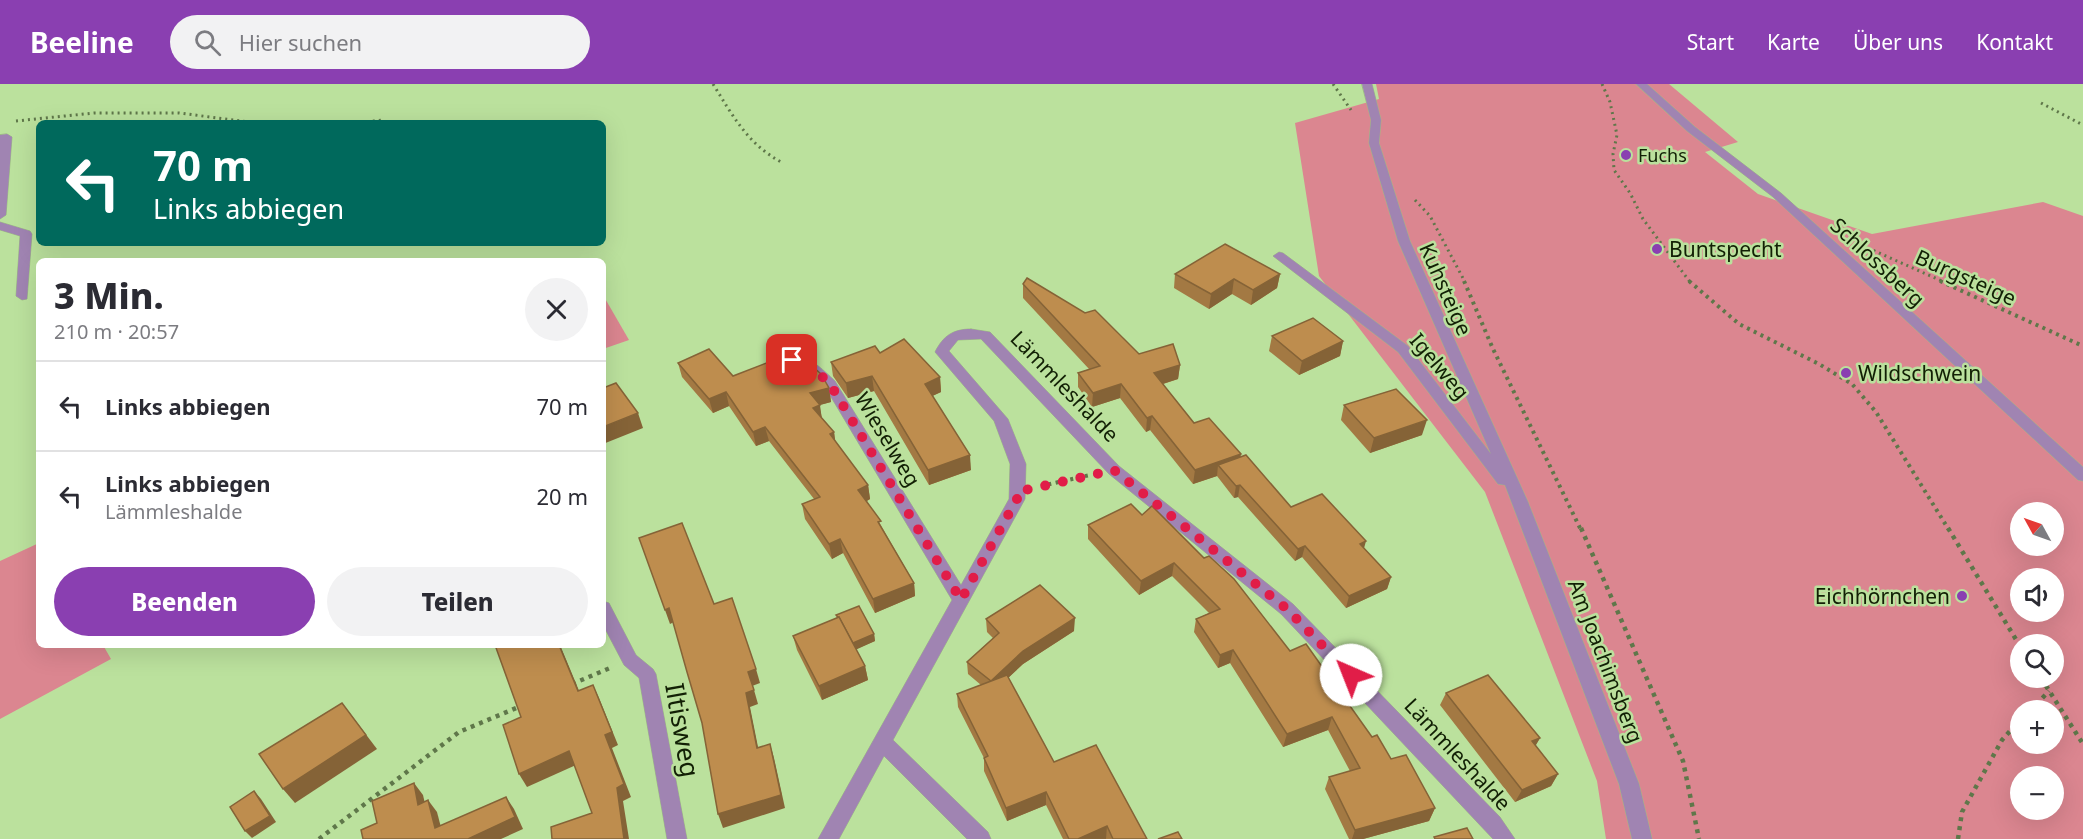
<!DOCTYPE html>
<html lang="de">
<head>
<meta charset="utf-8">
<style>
	:root { --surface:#fff; --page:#f2f2f3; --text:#2b2b33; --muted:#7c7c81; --line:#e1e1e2; --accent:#8a3fb1 }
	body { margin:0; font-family:"Noto Sans",sans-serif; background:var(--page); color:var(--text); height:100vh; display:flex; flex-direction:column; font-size:22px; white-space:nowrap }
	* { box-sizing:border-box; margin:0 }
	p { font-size:20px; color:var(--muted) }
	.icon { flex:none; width:33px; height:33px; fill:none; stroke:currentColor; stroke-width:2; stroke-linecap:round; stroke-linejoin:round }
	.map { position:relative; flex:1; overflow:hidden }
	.details { position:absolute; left:36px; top:174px; width:570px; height:390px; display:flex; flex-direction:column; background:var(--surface); border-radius:9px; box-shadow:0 6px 24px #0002 }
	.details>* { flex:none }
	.hud { position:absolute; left:36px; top:36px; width:570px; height:126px; border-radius:9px; box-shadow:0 6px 24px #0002; background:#00695c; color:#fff; overflow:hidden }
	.needle { width:39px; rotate:310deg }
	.tools { position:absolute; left:2010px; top:418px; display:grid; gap:12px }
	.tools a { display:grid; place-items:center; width:54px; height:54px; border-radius:50%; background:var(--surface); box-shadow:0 6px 24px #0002; font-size:30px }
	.pin { position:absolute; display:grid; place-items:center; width:51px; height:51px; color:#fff; margin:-26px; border-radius:12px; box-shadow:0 3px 9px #0006 }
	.me { position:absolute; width:66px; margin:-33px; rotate:316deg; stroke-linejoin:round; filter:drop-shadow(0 0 4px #0008) }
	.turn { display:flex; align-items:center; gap:21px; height:126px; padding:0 18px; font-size:27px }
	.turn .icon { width:78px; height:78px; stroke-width:2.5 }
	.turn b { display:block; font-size:42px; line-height:51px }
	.round { display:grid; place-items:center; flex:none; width:63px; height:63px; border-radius:32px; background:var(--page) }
	.summary { display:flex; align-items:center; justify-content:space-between; height:102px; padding:0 18px }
	h1 { font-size:36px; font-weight:800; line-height:45px }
	.primary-button { display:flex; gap:12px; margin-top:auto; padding:12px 18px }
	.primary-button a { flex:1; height:69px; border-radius:36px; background:var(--accent); color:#fff; font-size:24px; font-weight:800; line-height:69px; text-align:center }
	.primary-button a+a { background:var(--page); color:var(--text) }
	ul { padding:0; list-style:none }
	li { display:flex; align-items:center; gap:18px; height:90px; padding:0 18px; border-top:2px solid var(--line) }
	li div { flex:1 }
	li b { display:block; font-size:22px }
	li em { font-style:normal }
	header { display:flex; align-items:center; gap:36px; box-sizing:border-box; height:84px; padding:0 30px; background:var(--accent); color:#fff }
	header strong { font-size:28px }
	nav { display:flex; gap:33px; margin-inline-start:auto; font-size:21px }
	.search { width:420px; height:54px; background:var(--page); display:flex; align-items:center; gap:15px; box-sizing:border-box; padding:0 21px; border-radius:33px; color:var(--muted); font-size:22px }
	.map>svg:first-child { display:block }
</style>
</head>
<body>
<header>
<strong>Beeline</strong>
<div class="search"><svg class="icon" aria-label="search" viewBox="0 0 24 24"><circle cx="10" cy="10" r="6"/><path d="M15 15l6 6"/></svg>Hier suchen</div>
<nav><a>Start</a><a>Karte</a><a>Über uns</a><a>Kontakt</a></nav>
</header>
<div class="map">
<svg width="2083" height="755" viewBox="0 0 2083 755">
	<rect width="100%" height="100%" fill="#bbe19d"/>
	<!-- green -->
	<g fill="#db8690" fill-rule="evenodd">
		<path d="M1376,0H1669L1738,58L1705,68L1758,110L1872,150L2043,118L2083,132V755H1606L1597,697L1485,408L1319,192L1295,39L1379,15ZM2020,429H2054V462H2020ZM2020,495H2054V528H2020ZM2020,561H2054V594H2020ZM2020,627H2054V660H2020ZM2020,693H2054V726H2020Z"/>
		<path d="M603,211L629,256L603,265Z"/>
		<path d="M39,459V561H103L111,575L0,635V477Z"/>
	</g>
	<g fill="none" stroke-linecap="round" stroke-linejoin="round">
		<defs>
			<g id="minor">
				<path d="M1362,0H1372L1381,36L1379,59L1410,157L1528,418L1639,700L1652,755H1632L1619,700L1505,401L1498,400L1398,268L1273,172L1279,168L1283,169L1408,262L1491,370L1398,157L1369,59L1371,36Z"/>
				<path d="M1636,0H1647L1695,43L1781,109L2083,383V397L2078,396L1773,113L1687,47Z"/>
				<path d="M7,50L12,53L6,131L0,135V51Z"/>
				<path d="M0,138L30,147L32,150L27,215L22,216L16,212L20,152L0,146Z"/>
				<path d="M971,245L990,248L1119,382L1293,520L1500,733L1515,755H1493L1281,530L1109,390L981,255L958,256L949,267L1008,335L1026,380L1025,415L893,656L988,748L991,755H967L884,672L839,755H818L952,516L825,303L807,286L792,281L774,287L767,283L769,280C802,267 810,273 835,297L961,501L1009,415L1010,380L994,337L935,268C943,252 953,245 971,245Z"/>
				<path d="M603,517L609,519L636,571L653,585L656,590L687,755H667L639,594L624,581L603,541Z"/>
			</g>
		</defs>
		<!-- minor casing -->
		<use href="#minor" stroke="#9dbe82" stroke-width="1"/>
		<!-- path-far2 -->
		<g stroke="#5f774a" stroke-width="3" stroke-dasharray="2 4" stroke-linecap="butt">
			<path d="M713,0C733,32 748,61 783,79"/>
			<path d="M1333,0L1351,26"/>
			<path d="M1602,0L1610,18L1617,51L1613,70L1614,86L1630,109L1643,135L1690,198"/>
			<path d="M2041,19L2083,41"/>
			<path d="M16,37L94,29H179L257,39"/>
			<path d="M355,39L383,36"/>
			<path d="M1415,116L1430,132L1465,198"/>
			<path d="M1868,164L1944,198"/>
		</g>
		<!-- path-far1 -->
		<g stroke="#5f774a" stroke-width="4" stroke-dasharray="3 4.5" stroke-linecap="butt">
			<path d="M1464,197L1493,265L1581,446"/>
			<path d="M1689,197L1739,240L1819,280L1852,300L1876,328L1949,446"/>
			<path d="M1940,197L2083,262"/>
			<path d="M1041,402L1090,391"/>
		</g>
		<!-- path -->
		<g stroke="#5f774a" stroke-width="4.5" stroke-dasharray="4 5" stroke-linecap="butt">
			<path d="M1581,444L1683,677L1699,755"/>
			<path d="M1948,444L2020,562"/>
			<path d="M2041,594L2083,660"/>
			<path d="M572,600L610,584"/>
			<path d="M2030,627L2049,607"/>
			<path d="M319,755L459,648L521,622"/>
			<path d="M1958,755L1962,728L2002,656L2020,636"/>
		</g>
		<!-- minor -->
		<use href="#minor" fill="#a084b2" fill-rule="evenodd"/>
	</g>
	<!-- wall -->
	<g fill="#a37943">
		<path d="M1175,190H1280L1277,204L1251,221L1232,210L1209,225L1174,204Z"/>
		<path d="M1023,200L1139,270L1180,281L1178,295L1163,300L1194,339L1241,370L1240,373L1291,423L1364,464L1391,493L1387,505L1346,524L1302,473L1295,477L1238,413L1234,414L1217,392L1193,400L1150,346L1146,348L1120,314L1092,323L1078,303V289L1089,285L1023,214Z"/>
		<path d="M1272,252L1343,257L1340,272L1299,291L1269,267Z"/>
		<path d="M880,269L940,293L941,308L932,312L971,386L929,401L874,307L848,314L833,292L831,278Z"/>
		<path d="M678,279L733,292L800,287L829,304L831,318L819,321L822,334L834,348L835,358L868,401L870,415L867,417L914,499L915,512L875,529L843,469L832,475L805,435L802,420L814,415L769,357L756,362L729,322L713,329L682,293Z"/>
		<path d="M1344,321L1422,351L1370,369L1341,336Z"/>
		<path d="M1142,431L1290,567L1372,653L1435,724L1429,737L1363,755H1349L1325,705L1329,693L1350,687L1328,646L1283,663L1230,579L1218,584L1194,548L1196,535L1209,529L1172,492L1139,511L1088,455V441Z"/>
		<path d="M836,531L874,550L875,557L856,565L865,582L868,596L822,616L797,566L793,552L837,534Z"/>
		<path d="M986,535L1074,547L1023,580L1008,594L1054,678L1147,755H1063L1046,721L1007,737L984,687V674L958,623L957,610L981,601L968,590L967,578L993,554L987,548Z"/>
		<path d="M1446,609L1540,654L1535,662L1558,690L1551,702L1515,718L1440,621Z"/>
	</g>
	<!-- shaded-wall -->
	<g fill="#856337">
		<path d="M1280,190L1277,204L1251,221L1253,206Z"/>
		<path d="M1234,195L1232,210L1209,225L1211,210Z"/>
		<path d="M1343,257L1340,272L1299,291L1302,277Z"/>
		<path d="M1180,281L1178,295L1153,303L1154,289Z"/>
		<path d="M872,292L874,307L848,314L846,299Z"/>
		<path d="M940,293L941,308L926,315L925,300Z"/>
		<path d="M1121,300L1120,314L1092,323L1093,309Z"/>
		<path d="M829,304L831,318L813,323L810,309Z"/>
		<path d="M726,308L729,322L713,329L709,315Z"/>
		<path d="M820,321L822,336L813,324Z"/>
		<path d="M638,329L643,344L603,360V343Z"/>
		<path d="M1152,332L1150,346L1146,348L1147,334Z"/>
		<path d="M1427,336L1422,351L1370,369L1374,354Z"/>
		<path d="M765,343L769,357L756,362L753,348Z"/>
		<path d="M834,348L836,362L830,350Z"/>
		<path d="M1241,370L1238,384L1218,381L1217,392L1193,400L1195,386Z"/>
		<path d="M970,371L971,386L929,401L928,386Z"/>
		<path d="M868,401L870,415L861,420L858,406Z"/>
		<path d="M1240,401L1238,413L1234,414L1236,402Z"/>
		<path d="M840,455L843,469L832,475L829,460Z"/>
		<path d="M1366,457L1363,468L1360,460Z"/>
		<path d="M1305,462L1302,473L1295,477L1298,465Z"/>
		<path d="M1174,479L1172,492L1139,511L1141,497Z"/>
		<path d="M1391,493L1387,505L1346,524L1349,512Z"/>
		<path d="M914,499L915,512L875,529L873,515Z"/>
		<path d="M669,524L674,538L670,540L665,526Z"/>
		<path d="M1075,534L1074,547L1023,580L992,609L991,597L1023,567Z"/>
		<path d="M874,550L875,557L853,567L852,559Z"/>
		<path d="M559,561H560L585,621L578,607Z"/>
		<path d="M1233,566L1230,579L1218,584L1220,571Z"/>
		<path d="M865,582L868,596L822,616L819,602Z"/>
		<path d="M756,585L760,599L752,602L748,588Z"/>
		<path d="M593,601L599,614L618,661L612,664L631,713L623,717L629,755H624L617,704L605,651Z"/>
		<path d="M754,606L758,620L750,623L761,678L757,664L746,609Z"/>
		<path d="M342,619L377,665L295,719L283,705Z"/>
		<path d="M1332,633L1328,646L1283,663L1287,650Z"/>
		<path d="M1540,654L1533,666L1532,657Z"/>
		<path d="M770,660L774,674L785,724L723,744L718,730Z"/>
		<path d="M569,667L576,681L527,703L519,690Z"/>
		<path d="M1558,690L1551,702L1515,718L1522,706Z"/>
		<path d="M414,699L423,711L428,733L418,721Z"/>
		<path d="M254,707L261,715L276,738L252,754L245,747Z"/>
		<path d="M1046,708V721L1007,737L1006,724Z"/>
		<path d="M506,713L514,725L523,745L501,755H468Z"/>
		<path d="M428,716L437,728L444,755L435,744Z"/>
		<path d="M1435,724L1429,737L1363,755H1352L1355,746Z"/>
		<path d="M1107,742L1106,755H1078Z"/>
	</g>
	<!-- building -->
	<g fill="#be8d4e" stroke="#856337" stroke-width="1.5">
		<path d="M1225,160L1280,190L1253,206L1234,195L1211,210L1175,190Z"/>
		<path d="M1027,194L1085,229L1095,226L1139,270L1173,260L1180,281L1154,289L1194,339L1209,334L1241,370L1195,386L1152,332L1147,334L1121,300L1093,309L1078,289L1100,282L1023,200Z"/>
		<path d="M1313,234L1343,257L1302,277L1272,252Z"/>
		<path d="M904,255L940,293L925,300L970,371L928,386L872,292L846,299L831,278L875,262L880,269Z"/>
		<path d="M709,265L733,292L787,271L800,287L813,283L821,290L829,304L810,309L820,321L813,324L834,348L830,350L868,401L858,406L881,437L878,438L914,499L873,515L840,455L829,460L802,420L820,413L765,343L753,348L726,308L709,315L678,279Z"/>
		<path d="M616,299L638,329L603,343V304Z"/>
		<path d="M1396,305L1427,336L1374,354L1344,321Z"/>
		<path d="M1246,371L1291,423L1322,410L1366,457L1360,460L1391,493L1349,512L1305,462L1298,465L1240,401L1236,402L1218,381Z"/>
		<path d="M1131,420L1142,431L1152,422L1204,474L1209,472L1234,495L1290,567L1306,560L1372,653L1377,651L1391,675L1406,671L1435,724L1355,746L1329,693L1360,684L1332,633L1287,650L1233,566L1220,571L1196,535L1220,525L1174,479L1141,497L1088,441Z"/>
		<path d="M682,439L714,520L732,514L756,585L748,588L754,606L746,609L757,664L770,660L781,711L718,730L702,639L687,588L669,524L665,526L639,454Z"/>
		<path d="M1040,501L1075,534L1023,567L991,597L967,578L999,549L986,535Z"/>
		<path d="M859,522L874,550L853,559L839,533H838L836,531Z"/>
		<path d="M839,533L865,582L819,602L793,552Z"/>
		<path d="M495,561H559L578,607L593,601L612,648L605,651L624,700L617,704L624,755H552L551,743L592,729L569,667L519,690L503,641L521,633Z"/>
		<path d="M1007,591L1054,678L1096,661L1147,755H1113L1107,742L1078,755H1069L1046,708L1006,724L984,674L988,672L957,610Z"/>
		<path d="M1488,591L1540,654L1532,657L1558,690L1522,706L1446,609Z"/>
		<path d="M342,619L366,651L283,705L259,670Z"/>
		<path d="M414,699L418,721L428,716L435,744L506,713L515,733L468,755H363L361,746L377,739L372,717Z"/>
		<path d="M254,707L270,732L245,747L230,723Z"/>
		<path d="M1467,744L1473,755H1435L1434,753Z"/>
		<path d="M1178,748L1182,755H1158Z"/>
	</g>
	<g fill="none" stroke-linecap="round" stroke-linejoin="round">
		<!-- route -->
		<path stroke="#e11d48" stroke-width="10" stroke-dasharray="0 18" d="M792,276L812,283L830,300L961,516L1017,415V408L1114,386L1287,525L1351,591"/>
	</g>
	<!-- markers -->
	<g fill="#8a3fb1" stroke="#bbe19d" stroke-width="2">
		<circle cx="1626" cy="71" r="6"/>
		<circle cx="1657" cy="165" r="6"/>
		<circle cx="1846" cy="289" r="6"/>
		<circle cx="1962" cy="512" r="6"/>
	</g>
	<g text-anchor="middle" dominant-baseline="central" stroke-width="5" stroke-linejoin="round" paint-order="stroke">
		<!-- far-poi labels -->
		<g font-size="18" fill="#122005" stroke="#bbe19d" text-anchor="start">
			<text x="1638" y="71">Fuchs</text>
		</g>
		<!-- poi labels -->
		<g font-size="21" fill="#122005" stroke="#bbe19d" text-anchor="start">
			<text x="1669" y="165">Buntspecht</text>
			<text x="1858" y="289">Wildschwein</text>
			<text x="1950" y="512" text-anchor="end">Eichhörnchen</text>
		</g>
		<!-- street labels -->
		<g font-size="21" fill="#122005" stroke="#bbe19d">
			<text transform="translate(1878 178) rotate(43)">Schlossberg</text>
			<text transform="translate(1966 193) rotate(24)">Burgsteige</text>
			<text transform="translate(1446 205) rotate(66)">Kuhsteige</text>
			<text transform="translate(1440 282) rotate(50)">Igelweg</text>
			<text transform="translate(1065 302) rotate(46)">Lämmleshalde</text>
			<text transform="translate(888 355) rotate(59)">Wieselweg</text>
			<text transform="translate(1606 577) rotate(69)">Am Joachimsberg</text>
			<text transform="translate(1458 670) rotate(47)">Lämmleshalde</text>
		</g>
		<!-- near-street labels -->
		<g font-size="26" fill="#122005" stroke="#bbe19d">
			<text transform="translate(683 646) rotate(80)">Iltisweg</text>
		</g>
	</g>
</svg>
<div class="tools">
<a><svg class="needle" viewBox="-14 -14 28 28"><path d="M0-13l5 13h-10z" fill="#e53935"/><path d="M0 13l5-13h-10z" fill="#7c7c81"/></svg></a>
<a><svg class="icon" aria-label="sound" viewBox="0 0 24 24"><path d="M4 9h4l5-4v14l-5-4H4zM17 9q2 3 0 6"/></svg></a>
<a><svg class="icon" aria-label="search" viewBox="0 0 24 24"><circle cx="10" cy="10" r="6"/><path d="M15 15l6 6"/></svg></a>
<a>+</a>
<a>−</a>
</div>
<div class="pin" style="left:792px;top:276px;background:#d93025"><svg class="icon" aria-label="arrive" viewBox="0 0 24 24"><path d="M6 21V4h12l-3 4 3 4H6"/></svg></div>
<svg class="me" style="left:1351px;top:591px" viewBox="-20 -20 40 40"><circle r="19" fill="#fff"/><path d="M0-13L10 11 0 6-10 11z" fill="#e11d48"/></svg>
<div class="hud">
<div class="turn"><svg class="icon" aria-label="left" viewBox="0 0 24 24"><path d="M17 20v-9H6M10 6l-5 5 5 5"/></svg><div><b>70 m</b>Links abbiegen</div></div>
</div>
<section class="details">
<div class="summary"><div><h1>3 Min.</h1><p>210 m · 20:57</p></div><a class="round"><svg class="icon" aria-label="close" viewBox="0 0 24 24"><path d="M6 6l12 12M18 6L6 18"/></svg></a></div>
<ul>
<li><svg class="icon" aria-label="left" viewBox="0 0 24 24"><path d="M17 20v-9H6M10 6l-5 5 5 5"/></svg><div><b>Links abbiegen</b></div><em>70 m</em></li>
<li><svg class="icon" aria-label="left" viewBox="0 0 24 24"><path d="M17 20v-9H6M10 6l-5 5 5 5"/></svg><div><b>Links abbiegen</b><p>Lämmleshalde</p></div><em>20 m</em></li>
</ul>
<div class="primary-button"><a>Beenden</a><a>Teilen</a></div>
</section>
</div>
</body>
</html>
